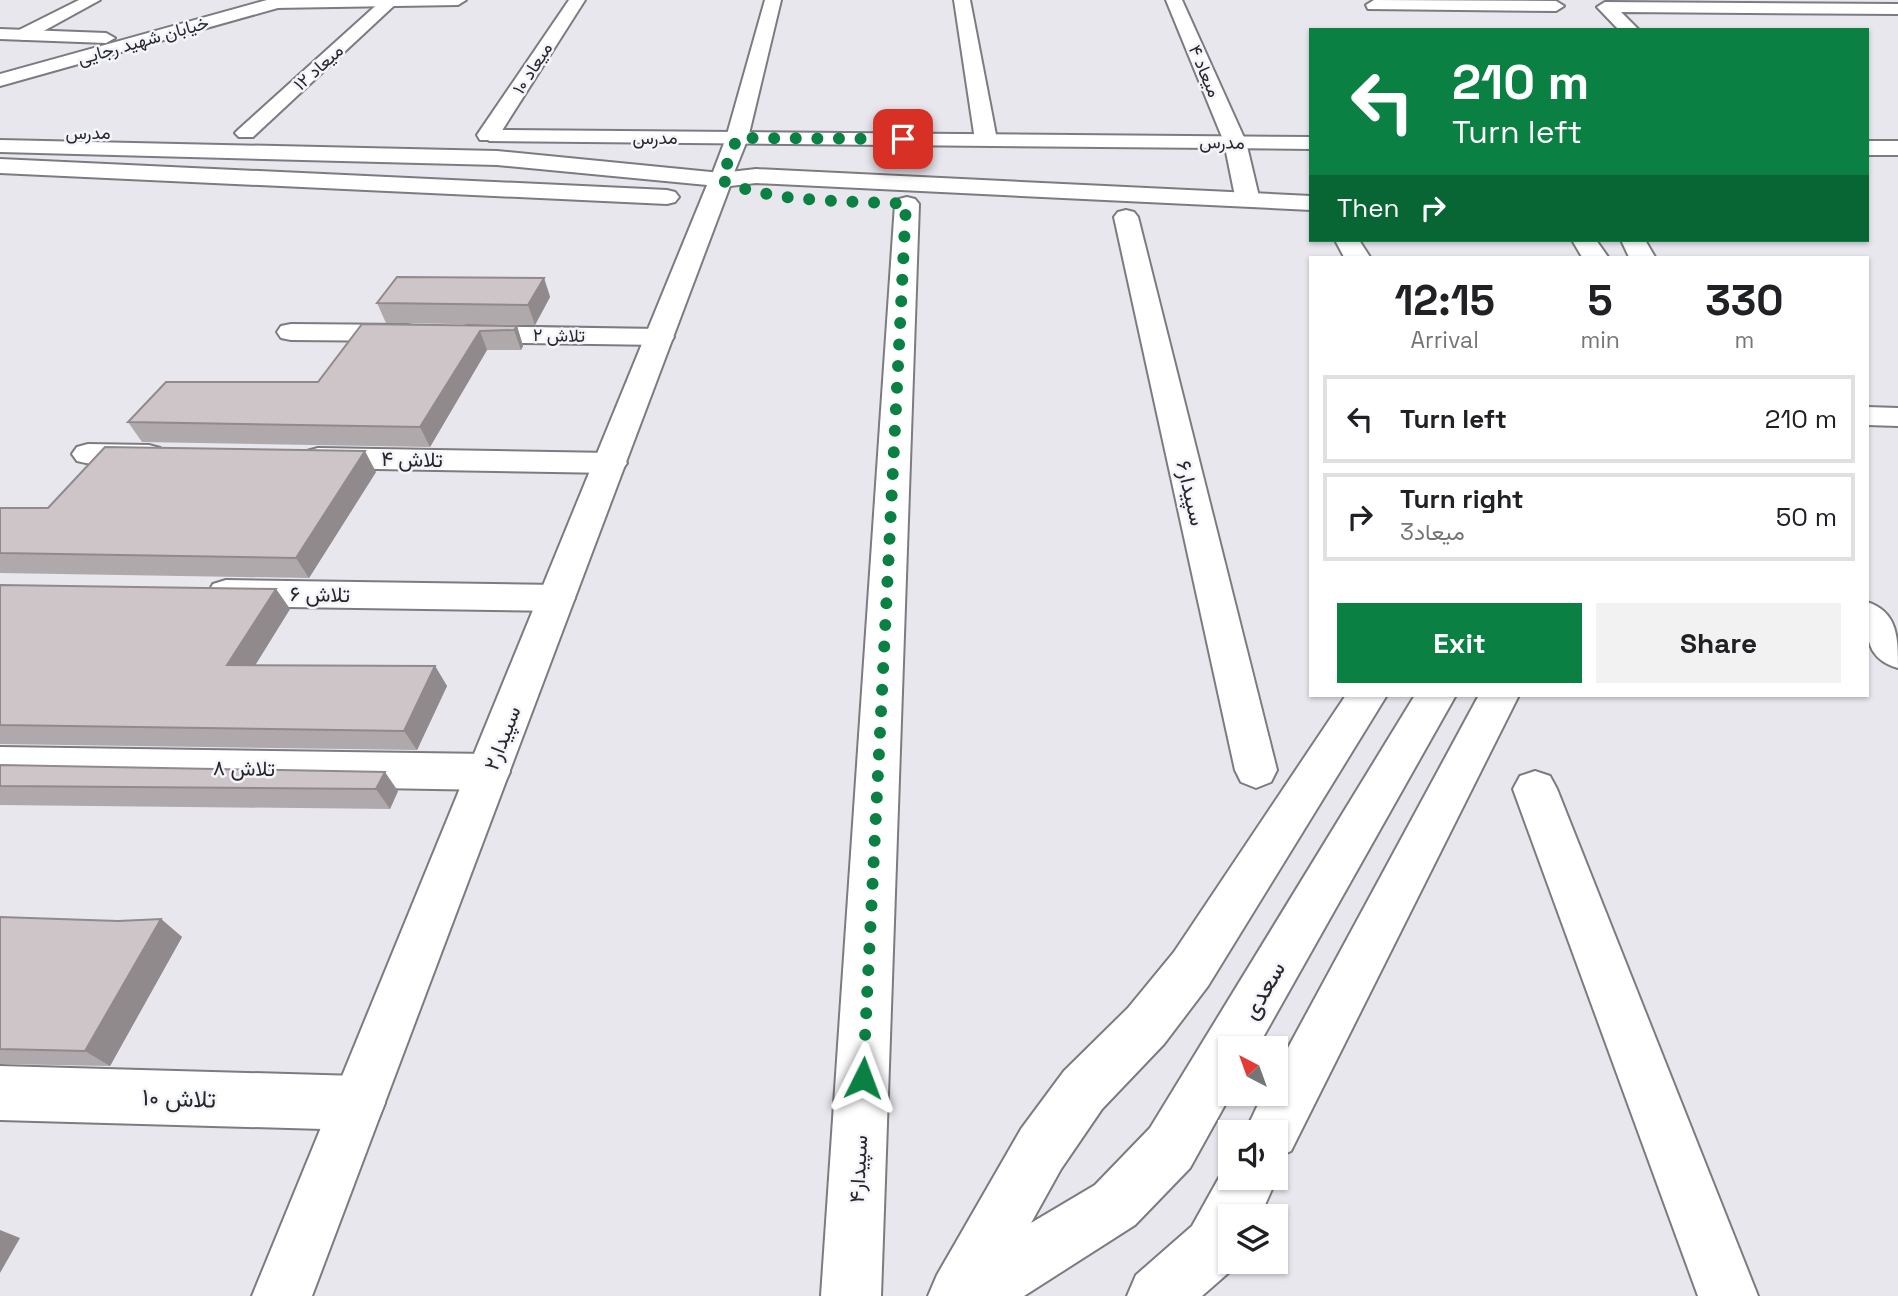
<!DOCTYPE html>
<html lang="en">
<head>
<meta charset="utf-8">
<style>
	:root { --surface:#fff; --page:#f2f2f2; --text:#202124; --muted:#757577; --line:#e0e0e0; --accent:#0b8043 }
	body { margin:0; font-family:"Space Grotesk",Vazirmatn,sans-serif; background:var(--page); color:var(--text); height:100vh; display:flex; flex-direction:column; font-size:26px; white-space:nowrap }
	* { box-sizing:border-box; margin:0 }
	p { font-size:23px; color:var(--muted) }
	.icon { flex:none; width:38px; height:38px; fill:none; stroke:currentColor; stroke-width:2; stroke-linecap:round; stroke-linejoin:round }
	.map { position:relative; flex:1; overflow:hidden }
	.sheet { position:absolute; left:1309px; top:256px; width:560px; height:441px; display:flex; flex-direction:column; background:var(--surface); border-radius:0px; box-shadow:0 2px 5px #0004 }
	.sheet>* { flex:none }
	.hud { position:absolute; left:1309px; top:28px; width:560px; height:214px; border-radius:0px; box-shadow:0 2px 5px #0004; background:#0b8043; color:#fff; overflow:hidden }
	.needle { width:46px; rotate:319deg }
	.controls { position:absolute; left:1218px; top:1036px; display:grid; gap:14px }
	.controls a { display:grid; place-items:center; width:70px; height:70px; border-radius:0px; background:var(--surface); box-shadow:0 2px 5px #0004; font-size:35px }
	.pin { position:absolute; display:grid; place-items:center; width:60px; height:60px; color:#fff; margin:-30px; border-radius:14px; box-shadow:0 4px 10px #0006 }
	.me { position:absolute; width:77px; margin:-38px; rotate:3deg; stroke-linejoin:round; filter:drop-shadow(0 0 5px #0008) }
	.turn { display:flex; align-items:center; gap:24px; height:147px; padding:0 28px; font-size:32px }
	.turn .icon { width:91px; height:91px; stroke-width:2.5 }
	.turn b { display:block; font-size:49px; line-height:60px }
	.then { display:flex; align-items:center; height:66px; padding:0 28px; background:#0003; gap:14px; font-size:26px }
	.eta { display:flex; justify-content:space-evenly; align-items:center; height:119px; text-align:center }
	.eta b { font-size:42px; font-weight:600; line-height:49px }
	.cta { display:flex; gap:14px; margin-top:auto; padding:14px 28px }
	.cta a { flex:1; height:80px; border-radius:0px; background:var(--accent); color:#fff; font-size:28px; font-weight:600; line-height:80px; text-align:center }
	.cta a+a { background:var(--page); color:var(--text) }
	ul { padding:0; list-style:none }
	li { display:flex; align-items:center; gap:21px; height:88px; margin:0 14px 10px; padding:0 14px; border:4px solid var(--line); border-radius:0px }
	li div { flex:1 }
	li b { display:block; font-size:26px }
	li em { font-style:normal }
	.map>svg:first-child { display:block }
</style>
</head>
<body>
<div class="map">
<svg width="1898" height="1296" viewBox="0 0 1898 1296">
	<rect width="100%" height="100%" fill="#e7e7ed"/>
	<g fill="none" stroke-linecap="round" stroke-linejoin="round">
		<defs>
			<g id="minor">
				<path d="M79,0H100L29,39L23,40L14,35L17,31Z"/>
				<path d="M382,0L399,1L253,137H239L235,133L239,129Z"/>
				<path d="M569,0H585L496,140H480L477,135Z"/>
				<path d="M765,0H781L748,138L729,185H713L710,180L726,138Z"/>
				<path d="M954,0H970L997,140L994,145H978L975,140Z"/>
				<path d="M1166,0H1182L1246,142L1260,201L1256,206H1240L1236,201L1224,142Z"/>
				<path d="M1374,0L1556,1L1564,6L1556,11L1368,9L1366,5Z"/>
				<path d="M1605,2L1898,4V14L1621,12L1639,30H1619L1597,7Z"/>
				<path d="M0,159L667,190L675,192L679,197L675,202L667,204L0,173Z"/>
				<path d="M907,197L915,199L919,204L881,1296H821L895,204L899,199Z"/>
				<path d="M1126,210L1134,212L1138,217L1277,770L1271,782L1256,788L1241,782L1235,770L1114,217L1118,212Z"/>
				<path d="M1335,240H1359L1370,257H1344Z"/>
				<path d="M291,324L408,325L418,327L422,333L418,339L408,341L291,340L281,338L277,332L281,326Z"/>
				<path d="M468,326L660,329L670,331L674,337L670,343L660,345L468,342L458,340L454,334L458,328Z"/>
				<path d="M1867,407L1898,408V426L1867,425Z"/>
				<path d="M88,444L149,445L160,448L165,455L160,462C136,468 101,467 77,461L72,454L77,447Z"/>
				<path d="M318,448L611,453L622,456L627,463L622,470L611,473L318,468L307,465L302,458L307,451Z"/>
				<path d="M226,580L557,585L570,589L575,598L570,607L557,611L226,606L213,602L208,593L213,584Z"/>
				<path d="M1867,602C1898,612 1898,638 1898,668C1863,658 1867,632 1867,602Z"/>
				<path d="M0,747L489,754L504,760L510,772L504,784L489,790L0,781Z"/>
				<path d="M1535,771L1550,776L1557,789L1758,1296H1698L1513,789L1520,776Z"/>
				<path d="M0,1066L358,1076L377,1084L385,1103L377,1122L358,1130L0,1120Z"/>
			</g>
			<g id="tertiary">
				<path d="M268,0H466L458,5L274,8L268,7L266,3Z"/>
				<path d="M0,29L106,33L115,38L106,43L0,39Z"/>
				<path d="M497,130L1311,137V149L489,141L486,136L489,131Z"/>
				<path d="M0,140L497,151L721,173L756,169L1311,196V210L756,183L730,186L312,1296H252L707,185L497,165L0,152Z"/>
				<rect x="1867" y="141" width="31" height="14"/>
				<path d="M1572,240H1596L1608,257H1582Z"/>
				<path d="M1621,240H1645L1655,257H1629Z"/>
				<path d="M1346,695H1387L1208,986L1164,1044L1102,1109L1061,1169L1031,1223L1095,1185L1150,1128L1415,695H1456L1257,1048H1230L1231,1094L1190,1168L1135,1225L1024,1296H928L937,1275L1021,1129L1064,1071L1128,1008L1174,952Z"/>
				<path d="M1479,695H1519L1291,1151L1276,1158V1132H1245L1263,1094H1276V1070Z"/>
				<path d="M1230,1158V1178H1276V1175L1277,1178L1260,1216H1230V1262H1237L1234,1268L1202,1296H1127L1136,1275L1192,1226Z"/>
			</g>
			<path id="secondary" d="M267,0H294L292,4L0,86V74Z"/>
		</defs>
		<!-- minor casing -->
		<use href="#minor" stroke="#7c7b81" stroke-width="4"/>
		<!-- tertiary casing -->
		<use href="#tertiary" stroke="#7c7b81" stroke-width="4"/>
		<!-- secondary casing -->
		<use href="#secondary" stroke="#7c7b81" stroke-width="4"/>
		<!-- minor -->
		<use href="#minor" fill="#fff" fill-rule="evenodd"/>
		<!-- tertiary -->
		<use href="#tertiary" fill="#fff" fill-rule="evenodd"/>
		<!-- secondary -->
		<use href="#secondary" fill="#fff" fill-rule="evenodd"/>
	</g>
	<!-- wall -->
	<g fill="#b0a9ac">
		<path d="M544,278L550,297L535,325L386,323L377,303Z"/>
		<path d="M362,324L517,326L523,346L521,350H487L430,447L142,442L128,422L318,382Z"/>
		<path d="M376,472L309,578L0,573V508H48Z"/>
		<path d="M0,585L276,589L290,609L255,665L435,666L447,686L417,750L0,744Z"/>
		<path d="M0,765L398,791L390,809L0,805Z"/>
		<path d="M0,917L118,921L161,919L182,937L110,1066L0,1064Z"/>
	</g>
	<!-- shaded-wall -->
	<g fill="#908a8c">
		<path d="M544,278L550,297L535,325L528,305Z"/>
		<path d="M517,326L523,346L521,350L514,330Z"/>
		<path d="M480,331L487,350L430,447L420,427Z"/>
		<path d="M365,451L376,472L309,578L296,558Z"/>
		<path d="M276,589L290,609L243,685L227,665Z"/>
		<path d="M435,666L447,686L417,750L404,731Z"/>
		<path d="M385,772L398,791L390,809L376,789Z"/>
		<path d="M161,919L182,937L110,1066L85,1051Z"/>
		<path d="M0,1230L20,1238L0,1273Z"/>
	</g>
	<!-- building -->
	<g fill="#cdc5c8" stroke="#908a8c" stroke-width="2">
		<path d="M397,277L544,278L528,305L377,303Z"/>
		<path d="M362,324L517,326L514,330L480,331L420,427L128,422L166,382H318Z"/>
		<path d="M105,447L365,451L296,558L0,553V508H48Z"/>
		<path d="M0,585L276,589L227,665L435,666L404,731L0,725Z"/>
		<path d="M0,765L385,772L376,789L0,786Z"/>
		<path d="M0,917L118,921L161,919L85,1051L0,1049Z"/>
	</g>
	<g fill="none" stroke-linecap="round" stroke-linejoin="round">
		<!-- route -->
		<path stroke="#0b8043" stroke-width="12" stroke-dasharray="0 21.6" d="M863,1078L906,204C850,200 772,204 721,180L737,138L903,139"/>
	</g>
	<g text-anchor="middle" dominant-baseline="central" stroke-width="5" stroke-linejoin="round" paint-order="stroke">
		<!-- far-street labels -->
		<g font-size="18" fill="#28282a" stroke="#f4f4fb">
			<text transform="translate(143 40) rotate(-16)">خیابان شهید رجایی</text>
			<text transform="translate(318 67) rotate(-42)">میعاد ۱۲</text>
			<text transform="translate(532 68) rotate(-57)">میعاد ۱۰</text>
			<text transform="translate(1205 71) rotate(67)">میعاد ۴</text>
			<text x="88" y="132">مدرس</text>
			<text x="655" y="137">مدرس</text>
			<text transform="translate(1222 142) rotate(1)">مدرس</text>
			<text transform="translate(559 335) rotate(1)">تلاش ۲</text>
		</g>
		<!-- street labels -->
		<g font-size="21" fill="#28282a" stroke="#f4f4fb">
			<text transform="translate(412 459) rotate(1)">تلاش ۴</text>
			<text transform="translate(1191 493) rotate(77)">سپیدار۶</text>
			<text transform="translate(320 594) rotate(1)">تلاش ۶</text>
			<text transform="translate(502 738) rotate(-69)">سپیدار۲</text>
			<text transform="translate(244 768) rotate(1)">تلاش ۸</text>
			<text transform="translate(858 1169) rotate(-87)">سپیدار۴</text>
		</g>
		<!-- near-street labels -->
		<g font-size="24" fill="#28282a" stroke="#f4f4fb">
			<text transform="translate(1263 990) rotate(-60)">سعدی</text>
			<text transform="translate(179 1098) rotate(2)">تلاش ۱۰</text>
		</g>
	</g>
</svg>
<div class="controls">
<a><svg class="needle" viewBox="-14 -14 28 28"><path d="M0-13l5 13h-10z" fill="#e53935"/><path d="M0 13l5-13h-10z" fill="#757577"/></svg></a>
<a><svg class="icon" aria-label="sound" viewBox="0 0 24 24"><path d="M4 9h4l5-4v14l-5-4H4zM17 9q2 3 0 6"/></svg></a>
<a><svg class="icon" aria-label="layers" viewBox="0 0 24 24"><path d="M12 4l9 5-9 5-9-5zM3 14l9 5 9-5"/></svg></a>
</div>
<div class="pin" style="left:903px;top:139px;background:#d93025"><svg class="icon" aria-label="arrive" viewBox="0 0 24 24"><path d="M6 21V4h12l-3 4 3 4H6"/></svg></div>
<svg class="me" style="left:863px;top:1078px" viewBox="-20 -20 40 40"><path d="M0-17L14 15 0 8-14 15z" fill="#0b8043" stroke="#fff" stroke-width="4"/></svg>
<div class="hud">
<div class="turn"><svg class="icon" aria-label="left" viewBox="0 0 24 24"><path d="M17 20v-9H6M10 6l-5 5 5 5"/></svg><div><b>210 m</b>Turn left</div></div>
<div class="then">Then<svg class="icon" aria-label="right" viewBox="0 0 24 24"><path d="M7 20v-9h11M14 6l5 5-5 5"/></svg></div>
</div>
<section class="sheet">
<div class="eta">
<div><b>12:15</b><p>Arrival</p></div>
<div><b>5</b><p>min</p></div>
<div><b>330</b><p>m</p></div>
</div>
<ul>
<li><svg class="icon" aria-label="left" viewBox="0 0 24 24"><path d="M17 20v-9H6M10 6l-5 5 5 5"/></svg><div><b>Turn left</b></div><em>210 m</em></li>
<li><svg class="icon" aria-label="right" viewBox="0 0 24 24"><path d="M7 20v-9h11M14 6l5 5-5 5"/></svg><div><b>Turn right</b><p>میعاد3</p></div><em>50 m</em></li>
</ul>
<div class="cta"><a>Exit</a><a>Share</a></div>
</section>
</div>
</body>
</html>
